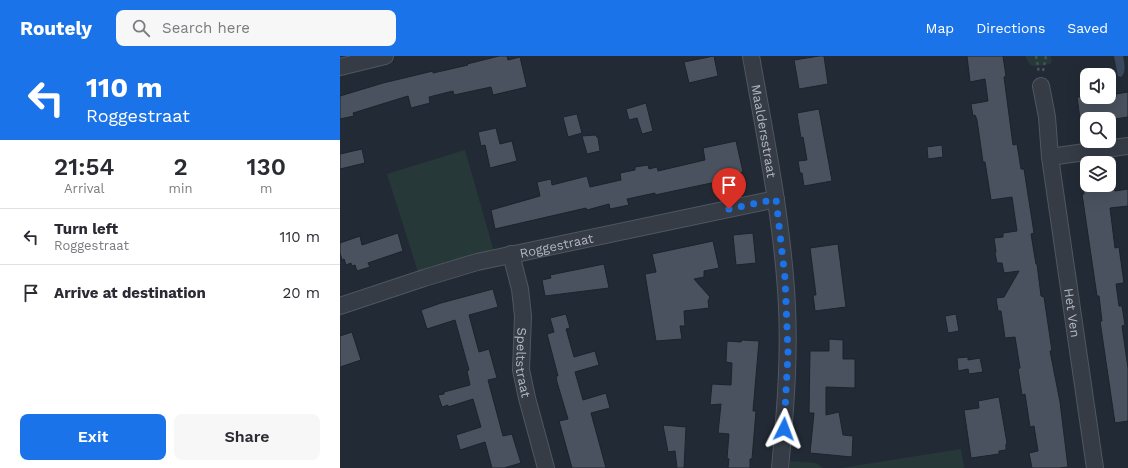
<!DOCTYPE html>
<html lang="en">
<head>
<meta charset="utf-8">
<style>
	:root { --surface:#fff; --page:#f7f7f7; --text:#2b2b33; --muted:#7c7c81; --line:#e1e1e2; --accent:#1a73e8 }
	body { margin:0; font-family:"Work Sans",sans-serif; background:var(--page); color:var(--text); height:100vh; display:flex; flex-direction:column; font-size:15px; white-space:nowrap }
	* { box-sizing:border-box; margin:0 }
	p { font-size:13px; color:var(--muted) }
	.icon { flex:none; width:22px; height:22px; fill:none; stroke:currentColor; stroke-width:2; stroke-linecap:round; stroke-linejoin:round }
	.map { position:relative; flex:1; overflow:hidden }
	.side { display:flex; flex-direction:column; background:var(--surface); width:340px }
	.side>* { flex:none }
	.hud { background:#1a73e8; color:#fff; overflow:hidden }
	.controls { position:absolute; left:740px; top:12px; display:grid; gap:8px }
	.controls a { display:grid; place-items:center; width:36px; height:36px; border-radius:8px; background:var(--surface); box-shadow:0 4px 16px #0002; font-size:20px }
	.pin { position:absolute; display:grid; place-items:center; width:34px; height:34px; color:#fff; margin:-41px -17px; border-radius:50% 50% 50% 0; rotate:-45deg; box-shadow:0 0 4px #0007 }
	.pin .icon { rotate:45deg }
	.me { position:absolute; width:44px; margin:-22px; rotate:3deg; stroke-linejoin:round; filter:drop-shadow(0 0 3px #0008) }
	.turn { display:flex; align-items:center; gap:14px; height:84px; padding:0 20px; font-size:18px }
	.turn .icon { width:52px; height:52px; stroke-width:2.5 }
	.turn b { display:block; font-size:28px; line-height:34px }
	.eta { display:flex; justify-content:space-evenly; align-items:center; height:68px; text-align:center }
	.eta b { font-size:24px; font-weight:600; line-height:28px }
	.action { display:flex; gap:8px; margin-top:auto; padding:8px 20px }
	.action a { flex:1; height:46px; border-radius:8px; background:var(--accent); color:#fff; font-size:16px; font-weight:600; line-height:46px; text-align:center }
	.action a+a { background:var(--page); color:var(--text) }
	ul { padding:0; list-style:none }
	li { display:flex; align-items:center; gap:12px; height:56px; padding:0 20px; border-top:1px solid var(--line) }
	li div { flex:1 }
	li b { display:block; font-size:15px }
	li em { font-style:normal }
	header { display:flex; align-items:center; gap:24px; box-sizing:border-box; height:56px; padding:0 20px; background:var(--accent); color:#fff }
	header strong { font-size:19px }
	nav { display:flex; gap:22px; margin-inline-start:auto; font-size:14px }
	.search { width:280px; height:36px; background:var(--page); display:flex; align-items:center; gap:10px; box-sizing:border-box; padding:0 14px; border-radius:8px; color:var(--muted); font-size:15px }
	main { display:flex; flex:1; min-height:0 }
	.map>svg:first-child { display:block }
</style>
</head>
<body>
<header>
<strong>Routely</strong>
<div class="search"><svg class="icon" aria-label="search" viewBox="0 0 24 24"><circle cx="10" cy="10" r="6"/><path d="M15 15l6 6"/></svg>Search here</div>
<nav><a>Map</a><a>Directions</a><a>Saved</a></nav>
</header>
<main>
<section class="side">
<div class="hud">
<div class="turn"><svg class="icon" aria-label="left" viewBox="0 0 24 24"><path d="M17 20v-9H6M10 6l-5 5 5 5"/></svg><div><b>110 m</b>Roggestraat</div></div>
</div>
<div class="eta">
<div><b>21:54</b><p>Arrival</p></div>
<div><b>2</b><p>min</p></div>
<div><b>130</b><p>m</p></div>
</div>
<ul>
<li><svg class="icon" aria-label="left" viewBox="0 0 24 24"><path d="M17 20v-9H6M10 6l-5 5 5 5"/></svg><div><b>Turn left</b><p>Roggestraat</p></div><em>110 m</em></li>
<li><svg class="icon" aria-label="arrive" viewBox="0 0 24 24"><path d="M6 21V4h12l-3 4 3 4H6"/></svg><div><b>Arrive at destination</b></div><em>20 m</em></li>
</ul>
<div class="action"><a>Exit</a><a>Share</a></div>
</section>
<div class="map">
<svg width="788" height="412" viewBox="0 0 788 412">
	<rect width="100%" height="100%" fill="#222a35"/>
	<!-- green -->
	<g fill="#273838">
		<path d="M685,0H711L712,7C704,10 698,11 690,9Z"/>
		<path d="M125,94L154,196L78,216L47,118Z"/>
		<path d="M621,393L624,412H501Z"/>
		<path d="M450,405L476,407L483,412H450Z"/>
	</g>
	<!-- water -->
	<path fill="#39485d" d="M774,0H783C784,6 787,16 781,21L778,20Z"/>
	<!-- building -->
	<g fill="#49525e" stroke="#1d232c">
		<path d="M159,0H167L168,4L180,1L187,31L153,39L151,31L114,39L113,35L89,41L90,47L71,52L68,40L13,57L14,60L0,63V40L43,27L93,15V17L128,9L127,8Z"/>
		<path d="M374,0L378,20L349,27L344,6Z"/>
		<path d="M479,0H484L488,28L459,33L454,4Z"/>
		<path d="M627,0H663L666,20L664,21L673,89L677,88L681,113H684L694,177L691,178L696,208H697L701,240L704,241L712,295H710L720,346L728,411L719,412H692L689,397L698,395L694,370L690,371L685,338L682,339L678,313L680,312L675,281L665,282L661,255H658L656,242L664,241L679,215L664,217L662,207H657L655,197L656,196L654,182L663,181V177L677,175L672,141L651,144L645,106H643L637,64L635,59L633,60L631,48L648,45L645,23L630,26Z"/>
		<path d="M788,36V61L775,63H740L737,41H776V38Z"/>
		<path d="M306,47L313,75L302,78L297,62L289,64L286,53Z"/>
		<path d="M479,53L492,125L464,130L462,117H460L458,105L467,104L463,81L461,82L457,57Z"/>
		<path d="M237,58L242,77L228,81L223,61Z"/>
		<path d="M156,72L160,88L172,85L177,105L150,112L145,89L141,90L138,76Z"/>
		<path d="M255,79L258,82L260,95L247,98L242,80Z"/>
		<path d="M396,85L403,116L375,122L376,126L315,139V137L287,143L289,149L270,153L269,148L247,154L246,152L155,173L151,154L200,140L197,126L211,123L212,129L247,120L250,131L281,124L280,117L295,114V111L308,109L309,113L317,111L318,115L365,104L363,92Z"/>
		<path d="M602,89L603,101L588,103L587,91Z"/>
		<path d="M22,93L25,107L0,113V98Z"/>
		<path d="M743,129H761L762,135L774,133L775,135L788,133V150L770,152L775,192L779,191L784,227L776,228L779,250H782L785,269L782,270L788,312V365L775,367L760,265H762L759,240H757L742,138H744Z"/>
		<path d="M58,177L63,195L28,207L30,211L17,215L15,209L12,210L11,207L6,209L4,203L2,204L0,197V187L20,180L22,189Z"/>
		<path d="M413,177L416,207L396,209L393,179Z"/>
		<path d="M373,185L379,212L364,215V221L354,223L370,241L368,245L369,252L344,255L345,270H340L342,283L316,285L305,218L316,216L312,198Z"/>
		<path d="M498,188L506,251L475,255L473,239H476L470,192Z"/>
		<path d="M264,208L269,232L205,240L202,224L211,222L210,219Z"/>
		<path d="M153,233L158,251L129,259L139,296L149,293L157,322L148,324L163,380L172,378L181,407L164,412H152L145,386L120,394L116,379L141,371L133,343L108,351V349L102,351L98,339L104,338V336L130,329L127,315L129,314L115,264L87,273L81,254L101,247Z"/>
		<path d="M226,258L230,272L226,273L234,301L255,295L259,309L235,316L243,344L266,337L270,352L251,357L266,412H232L219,365L228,363L217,326L216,320H218L207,278L214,276L210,262Z"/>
		<path d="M616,258L619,275L608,277L605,260Z"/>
		<path d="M12,276L21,304L0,311V280Z"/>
		<path d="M489,283L503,284V303H515V332L486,331V359L499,356L503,379L513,380L512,401L470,397L474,357H469L470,295H489Z"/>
		<path d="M402,284L419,285L413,355H416L412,403H410V412H388L389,403L387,402L389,378L378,377L381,348L370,349L372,328L391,329L392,307L386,306L387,285L401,286Z"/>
		<path d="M628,301V304L640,302L643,316L629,318L628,313L618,315L617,302Z"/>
		<path d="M659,341L667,387L666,388V394L659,395V398L631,402L624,354L639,352L638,345Z"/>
		<path d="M323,369L346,371L344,412H337L335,395L328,396Z"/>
	</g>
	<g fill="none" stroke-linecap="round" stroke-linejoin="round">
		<defs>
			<g id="minor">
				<path id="s1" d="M411,0C424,74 439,147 445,221C451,285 446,349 440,412"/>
				<path d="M0,11L45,0"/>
				<path id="s2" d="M701,30L707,61L710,101L755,412"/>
				<path d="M710,101L788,90"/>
				<path id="s3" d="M171,198L180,233L183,260L181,314L187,342L206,412"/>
				<path id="s4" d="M0,250L84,222L137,206L436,143"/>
			</g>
		</defs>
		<!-- minor casing -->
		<use href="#minor" stroke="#505760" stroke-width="18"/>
		<!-- path -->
		<g stroke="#445355" stroke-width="2.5" stroke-dasharray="3 3" stroke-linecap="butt">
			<path d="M696,0L699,17"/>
			<path d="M703,15L706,0"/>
		</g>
		<!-- minor -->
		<use href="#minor" stroke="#363c46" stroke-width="16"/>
	</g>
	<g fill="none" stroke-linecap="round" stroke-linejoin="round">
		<!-- route -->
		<path stroke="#1a73e8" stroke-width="7" stroke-dasharray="0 12.6" d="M389,153L436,143L445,222L448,297L444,373"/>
	</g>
	<g text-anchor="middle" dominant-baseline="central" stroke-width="3.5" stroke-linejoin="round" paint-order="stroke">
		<!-- street labels -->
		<g font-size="13" fill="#b0b7c2" stroke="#1b212a">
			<text stroke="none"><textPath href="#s1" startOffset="76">Maaldersstraat</textPath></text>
			<text stroke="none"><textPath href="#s4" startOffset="225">Roggestraat</textPath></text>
			<text stroke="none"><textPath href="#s2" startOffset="229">Het Ven</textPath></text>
			<text stroke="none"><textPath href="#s3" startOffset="110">Speltstraat</textPath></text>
		</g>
	</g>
</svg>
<div class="controls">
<a><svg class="icon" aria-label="sound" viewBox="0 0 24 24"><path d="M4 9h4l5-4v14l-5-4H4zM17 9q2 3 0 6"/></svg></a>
<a><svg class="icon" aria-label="search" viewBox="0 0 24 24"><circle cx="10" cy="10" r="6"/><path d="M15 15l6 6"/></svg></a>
<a><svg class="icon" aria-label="layers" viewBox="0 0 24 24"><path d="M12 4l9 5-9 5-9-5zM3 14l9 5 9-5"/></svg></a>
</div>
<div class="pin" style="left:389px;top:153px;background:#d93025"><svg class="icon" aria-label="arrive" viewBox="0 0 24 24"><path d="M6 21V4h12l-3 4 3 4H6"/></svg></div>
<svg class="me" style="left:444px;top:373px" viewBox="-20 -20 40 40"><path d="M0-17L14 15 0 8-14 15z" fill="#1a73e8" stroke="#fff" stroke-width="4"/></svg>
</div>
</main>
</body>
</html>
